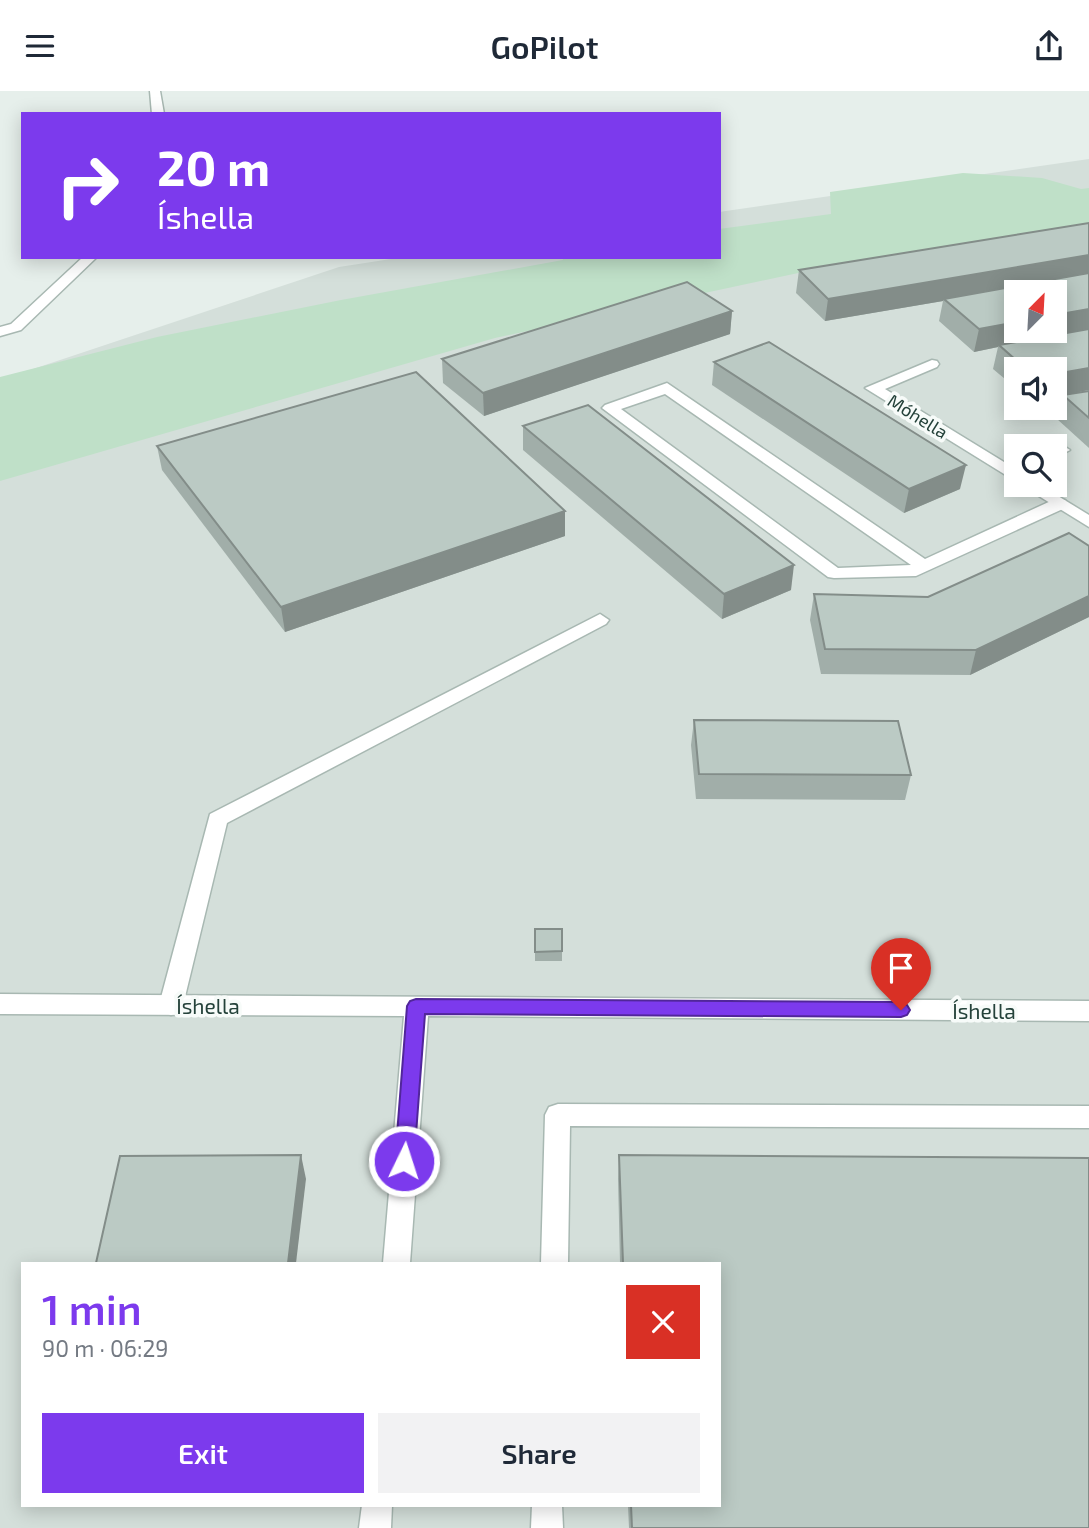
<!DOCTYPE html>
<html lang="en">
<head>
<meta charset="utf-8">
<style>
	:root { --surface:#fff; --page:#f2f2f3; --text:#1f2937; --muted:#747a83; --accent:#7c3aed }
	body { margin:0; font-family:"Exo 2",sans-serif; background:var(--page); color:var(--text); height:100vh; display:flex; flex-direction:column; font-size:26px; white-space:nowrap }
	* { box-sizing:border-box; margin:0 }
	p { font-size:23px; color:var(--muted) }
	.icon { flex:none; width:38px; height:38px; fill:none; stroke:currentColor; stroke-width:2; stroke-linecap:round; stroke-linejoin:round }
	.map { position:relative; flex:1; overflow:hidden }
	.panel { position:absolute; left:21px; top:1171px; width:700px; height:245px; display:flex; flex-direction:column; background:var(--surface); border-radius:0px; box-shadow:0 4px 18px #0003 }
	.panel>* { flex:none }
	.guide { position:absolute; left:21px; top:21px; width:700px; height:147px; border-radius:0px; box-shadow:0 4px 18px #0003; background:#7c3aed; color:#fff; overflow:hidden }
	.needle { width:46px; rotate:24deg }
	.fabs { position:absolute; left:1004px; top:189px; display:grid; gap:14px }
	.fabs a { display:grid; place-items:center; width:63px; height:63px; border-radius:0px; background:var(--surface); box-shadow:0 4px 18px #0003; font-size:35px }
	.pin { position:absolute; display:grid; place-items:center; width:60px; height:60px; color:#fff; margin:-72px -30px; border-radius:50% 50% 50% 0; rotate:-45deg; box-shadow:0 0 7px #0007 }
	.pin .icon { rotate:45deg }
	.me { position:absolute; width:77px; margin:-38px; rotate:4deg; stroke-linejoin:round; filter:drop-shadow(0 0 5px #0008) }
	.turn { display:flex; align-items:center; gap:24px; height:147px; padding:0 21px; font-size:32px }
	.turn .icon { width:91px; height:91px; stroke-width:2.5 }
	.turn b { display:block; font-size:49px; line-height:60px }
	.round { display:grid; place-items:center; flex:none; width:74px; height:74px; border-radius:0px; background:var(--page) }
	.headline { display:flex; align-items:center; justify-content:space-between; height:119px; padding:0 21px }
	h1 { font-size:42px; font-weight:600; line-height:52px; color:var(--accent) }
	.button { display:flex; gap:14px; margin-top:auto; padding:14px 21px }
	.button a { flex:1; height:80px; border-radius:0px; background:var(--accent); color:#fff; font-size:28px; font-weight:600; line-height:80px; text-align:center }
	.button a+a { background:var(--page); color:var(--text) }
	header { display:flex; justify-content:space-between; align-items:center; height:91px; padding:0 21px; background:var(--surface); font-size:32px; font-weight:600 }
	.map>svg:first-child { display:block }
</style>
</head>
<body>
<header><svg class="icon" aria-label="menu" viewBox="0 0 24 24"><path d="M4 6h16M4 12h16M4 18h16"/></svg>GoPilot<svg class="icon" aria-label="share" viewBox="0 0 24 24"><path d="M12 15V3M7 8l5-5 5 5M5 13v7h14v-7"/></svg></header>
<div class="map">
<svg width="1089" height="1437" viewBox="0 0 1089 1437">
	<rect width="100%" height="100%" fill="#e6efeb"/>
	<!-- built -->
	<path fill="#d4dfda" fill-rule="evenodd" d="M1089,68V1437H0V289L339,176L404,166H719V121ZM1017,201H1055V240H1017ZM1017,278H1055V317H1017ZM1017,355H1055V394H1017ZM23,1172H719V1414H23Z"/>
	<!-- green -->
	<path fill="#bfe0c8" d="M963,82L1042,87L1081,98L1089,97V134L831,175L495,247L0,390V286L157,246L341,209L563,169L562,166H719V138L831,123L830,101Z"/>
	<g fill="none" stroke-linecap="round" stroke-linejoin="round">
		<defs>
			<g id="lane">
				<path d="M667,292L925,468L1053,409H1065L1067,413L1065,417L916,485L834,487L828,486L602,317L605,314ZM665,303L911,474L838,477L621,318Z"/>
				<path d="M1062,354L1070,359L1055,367V356Z"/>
				<path d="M600,523L609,529L606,533L227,732L183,914L179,921L171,924L163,921L159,914L210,723Z"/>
				<path d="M558,1013L1089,1015V1037L570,1035L568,1172H541L545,1024L549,1016Z"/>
				<path d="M532,1414H562L563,1437H531Z"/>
			</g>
			<g id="street">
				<path d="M150,0H160L164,23H152Z"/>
				<path d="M83,166H97L21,239L0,245V236L11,233Z"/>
				<path d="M932,269L937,270L939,273L937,276L885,298L1017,379V391L865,297Z"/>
				<path d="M1021,394H1040L1089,424V436Z"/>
				<path d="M0,903L1089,910V930L428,925L410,1172H383L404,925L0,923Z"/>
				<path d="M362,1414H392L391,1437H359Z"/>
			</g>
		</defs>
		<!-- lane casing -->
		<use href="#lane" stroke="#a8b8b2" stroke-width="3"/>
		<!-- street casing -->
		<use href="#street" stroke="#a8b8b2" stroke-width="3"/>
		<!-- lane -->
		<use href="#lane" fill="#fff" fill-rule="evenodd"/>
		<!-- street -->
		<use href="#street" fill="#fff" fill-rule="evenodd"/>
	</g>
	<!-- wall -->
	<g fill="#a1aea9">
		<path d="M1089,132L1055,278H1017V298L993,278L998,256L974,261L939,230L943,210L825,230L796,202L799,179Z"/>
		<path d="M732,220L730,243L484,325L443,292L442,268Z"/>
		<path d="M714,271L960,398L904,422L712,294Z"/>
		<path d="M1089,300V357L1057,328L1063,304Z"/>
		<path d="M523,335L791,499L722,528L523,359Z"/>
		<path d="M157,355L565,445L285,541L162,379Z"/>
		<path d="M1089,455V526L970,584L821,583L810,529L814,503L928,506Z"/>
		<path d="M694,629L911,684L905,709L696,708L691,654Z"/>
		<rect x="535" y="838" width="27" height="32"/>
		<path d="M619,1064L1089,1437H629L628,1414H719V1172H620L618,1088Z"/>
	</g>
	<!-- shaded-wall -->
	<g fill="#838d89">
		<path d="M1089,164V185L944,208L943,210L825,230L828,208Z"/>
		<path d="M1089,218V239L999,254L998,256L974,261L979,238L1017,231V240H1055V224Z"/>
		<path d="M732,220L730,243L484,325L483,302Z"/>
		<path d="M1089,277V299L1055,306V283Z"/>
		<path d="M966,374L960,398L904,422L909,398Z"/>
		<path d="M565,420V445L285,541L281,516Z"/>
		<path d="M794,474L791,499L722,528L724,503Z"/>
		<path d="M1089,505V526L970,584L976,559Z"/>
		<path d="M301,1064L306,1088L296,1172H288Z"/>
	</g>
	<!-- building -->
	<g fill="#bbcac4" stroke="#838d89" stroke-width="2">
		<path d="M1089,132V164L828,208L799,179Z"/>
		<path d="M1089,182V218L1055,224V201H1017V231L979,238L944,208Z"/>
		<path d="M687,191L732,220L483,302L442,268Z"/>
		<path d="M1089,238V277L1055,283V278H1026L999,254Z"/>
		<path d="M769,251L966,374L909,398L714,271Z"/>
		<path d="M416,281L565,420L281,516L157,355Z"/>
		<path d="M1089,300V327L1063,304Z"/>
		<path d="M588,314L794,474L724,503L523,335Z"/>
		<path d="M1069,442L1089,455V505L976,559L825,558L814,503L928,506Z"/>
		<path d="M694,629L898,630L911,684L699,683Z"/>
		<path d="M535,838H562V860L535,861Z"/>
		<path d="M301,1064L288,1172H96L120,1065Z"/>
		<path d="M619,1064L1089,1067V1437H632L631,1414H719V1172H623Z"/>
	</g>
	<!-- route -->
	<path fill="#7c3aed" stroke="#51269a" stroke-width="2" d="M416,908L901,911L907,914L910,919L907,924L901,926L425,923L414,1070L411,1076L404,1078L397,1076L395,1070L407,915L410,910Z"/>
	<g text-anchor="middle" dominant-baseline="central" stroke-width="7" stroke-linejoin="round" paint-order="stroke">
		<!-- far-street labels -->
		<g font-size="18" fill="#24423a" stroke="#f7fbf9">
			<text transform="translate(918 325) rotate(32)">Móhella</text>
		</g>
		<!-- street labels -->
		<g font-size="21" fill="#24423a" stroke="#f7fbf9">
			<text x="208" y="914">Íshella</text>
			<text x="984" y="919">Íshella</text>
		</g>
	</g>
</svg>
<div class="fabs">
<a><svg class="needle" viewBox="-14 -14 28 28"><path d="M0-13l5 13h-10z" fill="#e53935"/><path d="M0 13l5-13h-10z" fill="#747a83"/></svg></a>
<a><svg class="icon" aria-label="sound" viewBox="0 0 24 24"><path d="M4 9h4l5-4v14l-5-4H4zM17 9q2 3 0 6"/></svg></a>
<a><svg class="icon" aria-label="search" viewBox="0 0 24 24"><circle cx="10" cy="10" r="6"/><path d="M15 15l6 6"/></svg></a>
</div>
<div class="pin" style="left:901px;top:919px;background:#d93025"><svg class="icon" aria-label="arrive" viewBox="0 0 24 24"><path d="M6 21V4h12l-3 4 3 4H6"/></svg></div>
<svg class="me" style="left:404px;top:1070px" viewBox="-20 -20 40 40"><circle r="17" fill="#7c3aed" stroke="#fff" stroke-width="3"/><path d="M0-11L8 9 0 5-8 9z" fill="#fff"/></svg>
<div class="guide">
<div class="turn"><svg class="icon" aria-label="right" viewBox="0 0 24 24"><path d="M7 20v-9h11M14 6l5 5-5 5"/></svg><div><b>20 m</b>Íshella</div></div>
</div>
<section class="panel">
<div class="headline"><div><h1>1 min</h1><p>90 m · 06:29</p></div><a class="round" style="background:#d93025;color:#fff"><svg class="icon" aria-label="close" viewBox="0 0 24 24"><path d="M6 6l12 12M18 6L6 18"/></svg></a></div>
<div class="button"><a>Exit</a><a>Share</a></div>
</section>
</div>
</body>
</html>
